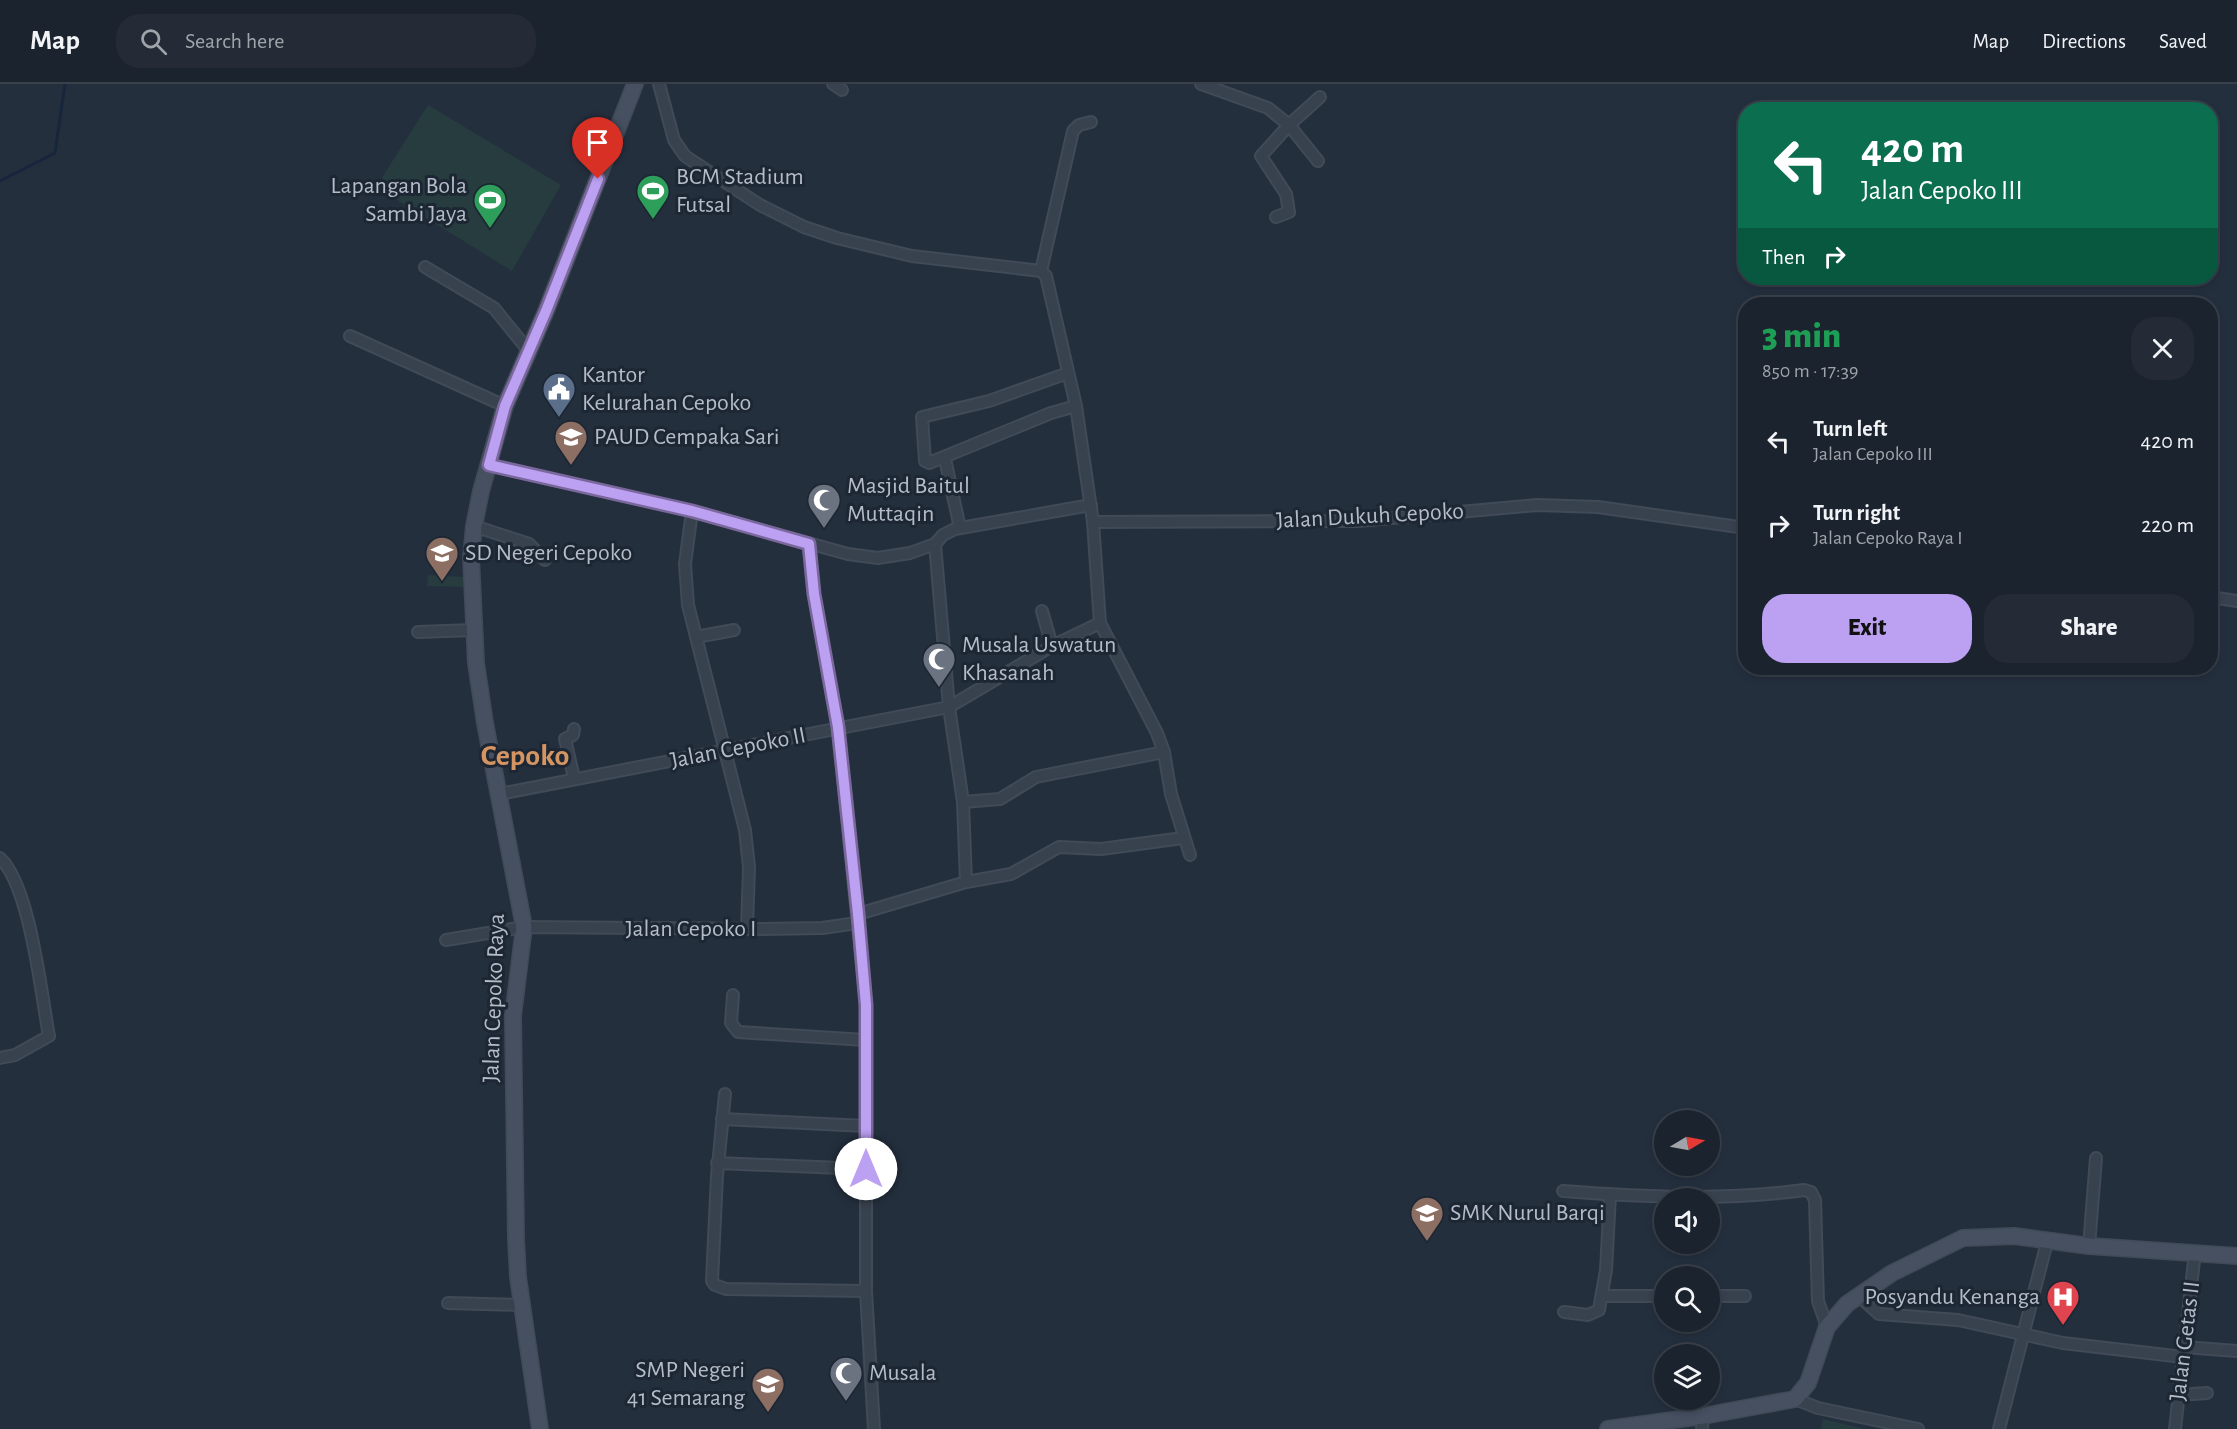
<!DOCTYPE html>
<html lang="en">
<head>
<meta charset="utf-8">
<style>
	:root { --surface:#1b232e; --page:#242b36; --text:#f1f3f6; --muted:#a0a4aa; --line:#39404a; --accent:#bca0f2 }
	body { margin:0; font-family:"Alegreya Sans",sans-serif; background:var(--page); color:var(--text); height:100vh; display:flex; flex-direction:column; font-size:22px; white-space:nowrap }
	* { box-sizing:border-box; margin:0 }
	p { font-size:20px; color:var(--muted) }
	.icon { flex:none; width:33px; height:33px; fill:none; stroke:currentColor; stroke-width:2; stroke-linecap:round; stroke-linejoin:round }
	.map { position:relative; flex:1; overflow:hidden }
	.drawer { position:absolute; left:1738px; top:213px; width:480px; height:378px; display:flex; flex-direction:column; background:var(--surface); border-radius:24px; box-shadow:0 3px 9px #0003,0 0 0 2px var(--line) }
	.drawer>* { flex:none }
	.banner { position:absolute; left:1738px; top:18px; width:480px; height:183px; border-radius:24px; box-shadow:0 3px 9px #0003,0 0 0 2px var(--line); background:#0b6e4f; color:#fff; overflow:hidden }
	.needle { width:39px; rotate:80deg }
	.tools { position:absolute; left:1654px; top:1026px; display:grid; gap:12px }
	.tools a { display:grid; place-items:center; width:66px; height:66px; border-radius:50%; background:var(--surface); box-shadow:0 3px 9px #0003,0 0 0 2px var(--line); font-size:30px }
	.pin { position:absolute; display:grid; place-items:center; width:51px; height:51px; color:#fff; margin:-62px -26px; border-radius:50% 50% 50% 0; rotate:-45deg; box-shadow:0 0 6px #0007 }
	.pin .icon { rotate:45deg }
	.me { position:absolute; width:66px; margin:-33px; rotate:0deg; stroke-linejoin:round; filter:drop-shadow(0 0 4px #0008) }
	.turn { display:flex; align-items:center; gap:21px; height:126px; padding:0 24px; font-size:27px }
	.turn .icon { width:78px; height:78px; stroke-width:2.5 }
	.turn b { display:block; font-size:42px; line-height:51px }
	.then { display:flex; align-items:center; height:57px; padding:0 24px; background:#0003; gap:12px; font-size:22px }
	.round { display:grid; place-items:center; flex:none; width:63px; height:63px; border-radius:24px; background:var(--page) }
	.overview { display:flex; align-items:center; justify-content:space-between; height:102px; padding:0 24px }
	h1 { font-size:36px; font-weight:800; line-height:45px; color:#1e9e55 }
	.cta { display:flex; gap:12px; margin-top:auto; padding:12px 24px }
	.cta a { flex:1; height:69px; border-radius:24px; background:var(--accent); color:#111; font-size:24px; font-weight:800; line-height:69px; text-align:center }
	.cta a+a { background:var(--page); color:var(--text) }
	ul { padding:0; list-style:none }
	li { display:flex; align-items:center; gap:18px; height:84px; padding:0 24px }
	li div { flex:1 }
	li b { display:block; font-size:22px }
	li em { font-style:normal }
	header { display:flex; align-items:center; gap:36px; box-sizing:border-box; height:84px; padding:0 30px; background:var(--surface); border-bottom:2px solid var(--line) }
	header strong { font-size:28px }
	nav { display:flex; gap:33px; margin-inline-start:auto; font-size:21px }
	.search { width:420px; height:54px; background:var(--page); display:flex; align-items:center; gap:15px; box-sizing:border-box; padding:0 21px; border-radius:24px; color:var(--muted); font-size:22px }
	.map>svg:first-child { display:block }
</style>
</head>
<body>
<header>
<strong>Map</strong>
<div class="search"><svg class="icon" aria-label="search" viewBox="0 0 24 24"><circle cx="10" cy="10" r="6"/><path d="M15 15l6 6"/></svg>Search here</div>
<nav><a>Map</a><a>Directions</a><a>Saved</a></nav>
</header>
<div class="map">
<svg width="2237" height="1345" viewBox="0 0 2237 1345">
	<rect width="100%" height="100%" fill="#242f3e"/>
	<!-- green -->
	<g fill="#263c3f">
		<path d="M428,21L561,101L512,187L376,103Z"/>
		<path d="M428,491L464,493L463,503L427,502Z"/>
		<path d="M1823,1335L1865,1345H1821Z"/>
	</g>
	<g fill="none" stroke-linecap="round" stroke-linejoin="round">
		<!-- stream -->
		<path stroke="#17263c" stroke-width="3" d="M0,97L55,69L65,0"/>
		<defs>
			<g id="street">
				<path d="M659,0L674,56L685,72L760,121L804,143L837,154L912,172L1041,187L1046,192L1076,322L1093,438L1100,539L1157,649L1164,668L1171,710L1190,771"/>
				<path d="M833,0L842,6"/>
				<path d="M1201,0L1268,24L1289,41L1318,77"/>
				<path d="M1276,133L1289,128L1286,110L1261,72L1289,41L1320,13"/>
				<path d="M425,183L494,224L528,266"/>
				<path d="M1041,187L1073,47L1079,41L1091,38"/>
				<path d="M350,252L505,322"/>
				<path d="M1068,289L989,317L922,333L925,377L929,379L1051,329L1076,322"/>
				<path d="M945,375L960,444"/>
				<path d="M488,381L692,427L848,470L878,474L910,469L935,460"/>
				<path d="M692,427L685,480L688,521L745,746L749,783L747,844"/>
				<path d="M1093,438L1358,437L1537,421L1598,423L1746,444"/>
				<path d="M474,442L529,460L545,476"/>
				<path d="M809,460L814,510L838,643L866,921V1207L874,1345"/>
				<path d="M935,460L949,623L963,718L966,798"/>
				<path d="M935,460L943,451L955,445L1091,421"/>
				<path d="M2211,513L2237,517"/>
				<path d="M1042,527L1052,562"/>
				<path d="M418,548L474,546"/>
				<path d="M696,553L734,546"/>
				<path d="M574,645L573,651L565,655L574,694"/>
				<path d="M499,710L949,623L1052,562L1100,539"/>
				<path d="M963,718L1000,715L1036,693L1164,668"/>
				<path d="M0,774C30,802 41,909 49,952L15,971L0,974"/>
				<path d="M858,830L966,798L1011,790L1059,763L1101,765L1183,754"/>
				<path d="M446,856L524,843L763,845L822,844L857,839"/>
				<path d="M733,911L731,939L738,948L866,956"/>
				<path d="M725,1010L717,1092L712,1197L715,1201L726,1205L866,1207"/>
				<path d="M722,1035L866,1042"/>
				<path d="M717,1079L866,1085"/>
				<path d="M1563,1107C1643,1113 1724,1117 1804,1106L1811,1108L1815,1116L1818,1217L1827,1243"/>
				<path d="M2089,1162L2096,1074"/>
				<path d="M1603,1212H1665"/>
				<path d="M1710,1212H1745"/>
				<path d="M1859,1212L1879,1230L1958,1236L2063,1259L2183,1273"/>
				<path d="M448,1219L522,1221"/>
				<path d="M1564,1228L1588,1231L1599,1226L1606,1186L1610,1111"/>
				<path d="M2184,1263L2237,1267"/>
				<path d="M2179,1311L2207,1309"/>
				<path d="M1795,1315L1818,1324L1918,1345"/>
				<path d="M1702,1345L1703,1332"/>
				<path d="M1999,1345L2047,1158"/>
				<path d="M2175,1345L2195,1168"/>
			</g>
			<g id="secondary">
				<path d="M540,1345L518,1193L516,1155L513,932L524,843L485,639L476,579L471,474L474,442L481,407L505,322L546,227L635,0"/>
				<path d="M1608,1345L1703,1332L1795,1315L1808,1299L1827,1243L1847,1220L1892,1189L1963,1154L2014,1152L2089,1162L2237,1172"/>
			</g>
		</defs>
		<!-- street casing -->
		<use href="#street" stroke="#414a57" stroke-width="14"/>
		<!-- secondary casing -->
		<use href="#secondary" stroke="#414a57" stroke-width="18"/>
		<!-- street -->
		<use href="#street" stroke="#38414e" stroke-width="10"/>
		<!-- secondary -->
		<use href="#secondary" stroke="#465061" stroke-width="15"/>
	</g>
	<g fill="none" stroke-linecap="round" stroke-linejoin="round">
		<defs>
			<path id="route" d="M598,95L546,227L505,322L489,381L692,427L809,460L814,510L838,643L858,830L866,921V1085"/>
		</defs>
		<!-- route casing -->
		<use href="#route" stroke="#7a689d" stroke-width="15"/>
		<!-- route -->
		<use href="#route" stroke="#bca0f2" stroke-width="10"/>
	</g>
	<!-- icons -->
	<defs>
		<symbol id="stadium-pin" viewBox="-11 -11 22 30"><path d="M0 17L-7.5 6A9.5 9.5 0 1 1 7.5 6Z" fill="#2e9e5b" stroke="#1d2633"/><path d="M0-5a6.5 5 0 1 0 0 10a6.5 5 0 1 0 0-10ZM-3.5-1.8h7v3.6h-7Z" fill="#fff"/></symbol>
		<symbol id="civic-pin" viewBox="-11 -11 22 30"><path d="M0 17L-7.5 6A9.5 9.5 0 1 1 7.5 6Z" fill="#5c6f8a" stroke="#1d2633"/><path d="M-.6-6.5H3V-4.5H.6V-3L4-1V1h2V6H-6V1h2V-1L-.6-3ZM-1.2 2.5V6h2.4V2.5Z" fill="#fff"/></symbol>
		<symbol id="school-pin" viewBox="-11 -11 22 30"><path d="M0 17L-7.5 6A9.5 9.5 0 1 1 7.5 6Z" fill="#8d6e63" stroke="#1d2633"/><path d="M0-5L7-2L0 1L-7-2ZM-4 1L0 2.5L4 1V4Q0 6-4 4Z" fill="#fff"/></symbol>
		<symbol id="mosque-pin" viewBox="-11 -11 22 30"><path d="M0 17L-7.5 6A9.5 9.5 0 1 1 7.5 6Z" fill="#6b7280" stroke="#1d2633"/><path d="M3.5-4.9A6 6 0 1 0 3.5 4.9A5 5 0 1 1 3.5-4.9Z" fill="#fff"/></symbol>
		<symbol id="hospital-pin" viewBox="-11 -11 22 30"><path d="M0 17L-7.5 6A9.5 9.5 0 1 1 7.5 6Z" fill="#e0444e" stroke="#1d2633"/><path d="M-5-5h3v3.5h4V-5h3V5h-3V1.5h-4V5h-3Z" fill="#fff"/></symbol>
	</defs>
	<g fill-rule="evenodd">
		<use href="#stadium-pin" x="634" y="88" width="38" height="52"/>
		<use href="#stadium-pin" x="471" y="97" width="38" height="52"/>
		<use href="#civic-pin" x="540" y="286" width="38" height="52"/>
		<use href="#school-pin" x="552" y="334" width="38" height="52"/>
		<use href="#mosque-pin" x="805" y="397" width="38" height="52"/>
		<use href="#school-pin" x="423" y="450" width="38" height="52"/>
		<use href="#mosque-pin" x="920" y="556" width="38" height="52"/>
		<use href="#school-pin" x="1408" y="1110" width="38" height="52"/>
		<use href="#hospital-pin" x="2044" y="1194" width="38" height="52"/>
		<use href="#mosque-pin" x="827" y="1270" width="38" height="52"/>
		<use href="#school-pin" x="749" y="1281" width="38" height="52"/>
	</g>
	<g text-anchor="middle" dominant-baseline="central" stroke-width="6" stroke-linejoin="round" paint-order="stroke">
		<!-- poi labels -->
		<g font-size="24" fill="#b4bcc9" stroke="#1d2633" text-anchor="start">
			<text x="676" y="93">BCM Stadium<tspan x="676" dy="28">Futsal</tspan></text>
			<text x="467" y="102" text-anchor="end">Lapangan Bola<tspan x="467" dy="28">Sambi Jaya</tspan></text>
			<text x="582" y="291">Kantor<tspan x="582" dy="28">Kelurahan Cepoko</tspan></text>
			<text x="594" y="353">PAUD Cempaka Sari</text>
			<text x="847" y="402">Masjid Baitul<tspan x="847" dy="28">Muttaqin</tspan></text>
			<text x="465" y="469">SD Negeri Cepoko</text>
			<text x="962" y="561">Musala Uswatun<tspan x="962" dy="28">Khasanah</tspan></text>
			<text x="1450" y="1129">SMK Nurul Barqi</text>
			<text x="2040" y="1213" text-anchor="end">Posyandu Kenanga</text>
			<text x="745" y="1286" text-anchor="end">SMP Negeri<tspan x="745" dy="28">41 Semarang</tspan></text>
			<text x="869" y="1289">Musala</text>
		</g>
		<!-- street labels -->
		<g font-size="24" fill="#b4bcc9" stroke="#1d2633">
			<text transform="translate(1370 432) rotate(-3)">Jalan Dukuh Cepoko</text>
			<text transform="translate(738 664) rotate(-11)">Jalan Cepoko II</text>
			<text x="691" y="845">Jalan Cepoko I</text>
			<text transform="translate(494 914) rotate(-88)">Jalan Cepoko Raya</text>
			<text transform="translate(2185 1257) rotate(-83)">Jalan Getas II</text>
		</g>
		<!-- district labels -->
		<g font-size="30" font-weight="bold" fill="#d59563" stroke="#1d2633">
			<text x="525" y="672">Cepoko</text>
		</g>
	</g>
</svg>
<div class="tools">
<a><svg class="needle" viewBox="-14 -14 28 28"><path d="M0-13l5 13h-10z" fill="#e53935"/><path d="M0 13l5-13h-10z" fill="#a0a4aa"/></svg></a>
<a><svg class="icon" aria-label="sound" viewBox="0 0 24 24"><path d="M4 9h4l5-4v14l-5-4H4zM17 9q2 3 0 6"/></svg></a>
<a><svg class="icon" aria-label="search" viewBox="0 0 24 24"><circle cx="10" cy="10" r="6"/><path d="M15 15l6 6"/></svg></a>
<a><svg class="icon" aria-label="layers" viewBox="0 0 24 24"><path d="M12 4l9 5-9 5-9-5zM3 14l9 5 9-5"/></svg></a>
</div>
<div class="pin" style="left:598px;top:95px;background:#d93025"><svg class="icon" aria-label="arrive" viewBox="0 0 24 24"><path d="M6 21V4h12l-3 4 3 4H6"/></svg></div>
<svg class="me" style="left:866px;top:1085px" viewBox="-20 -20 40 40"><circle r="19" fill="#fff"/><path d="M0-13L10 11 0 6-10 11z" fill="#bca0f2"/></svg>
<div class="banner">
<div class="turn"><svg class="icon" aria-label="left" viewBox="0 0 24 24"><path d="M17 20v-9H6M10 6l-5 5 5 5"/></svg><div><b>420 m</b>Jalan Cepoko III</div></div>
<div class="then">Then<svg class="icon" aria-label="right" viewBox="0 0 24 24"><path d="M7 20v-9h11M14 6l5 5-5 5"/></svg></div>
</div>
<section class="drawer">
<div class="overview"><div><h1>3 min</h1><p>850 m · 17:39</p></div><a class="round"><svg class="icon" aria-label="close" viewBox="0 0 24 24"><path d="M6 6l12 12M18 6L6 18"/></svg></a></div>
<ul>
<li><svg class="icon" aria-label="left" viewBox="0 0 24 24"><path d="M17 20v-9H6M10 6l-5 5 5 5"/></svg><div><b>Turn left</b><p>Jalan Cepoko III</p></div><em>420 m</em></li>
<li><svg class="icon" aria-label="right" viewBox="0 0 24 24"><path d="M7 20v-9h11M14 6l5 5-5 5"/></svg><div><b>Turn right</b><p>Jalan Cepoko Raya I</p></div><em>220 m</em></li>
</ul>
<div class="cta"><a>Exit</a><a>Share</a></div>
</section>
</div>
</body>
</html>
